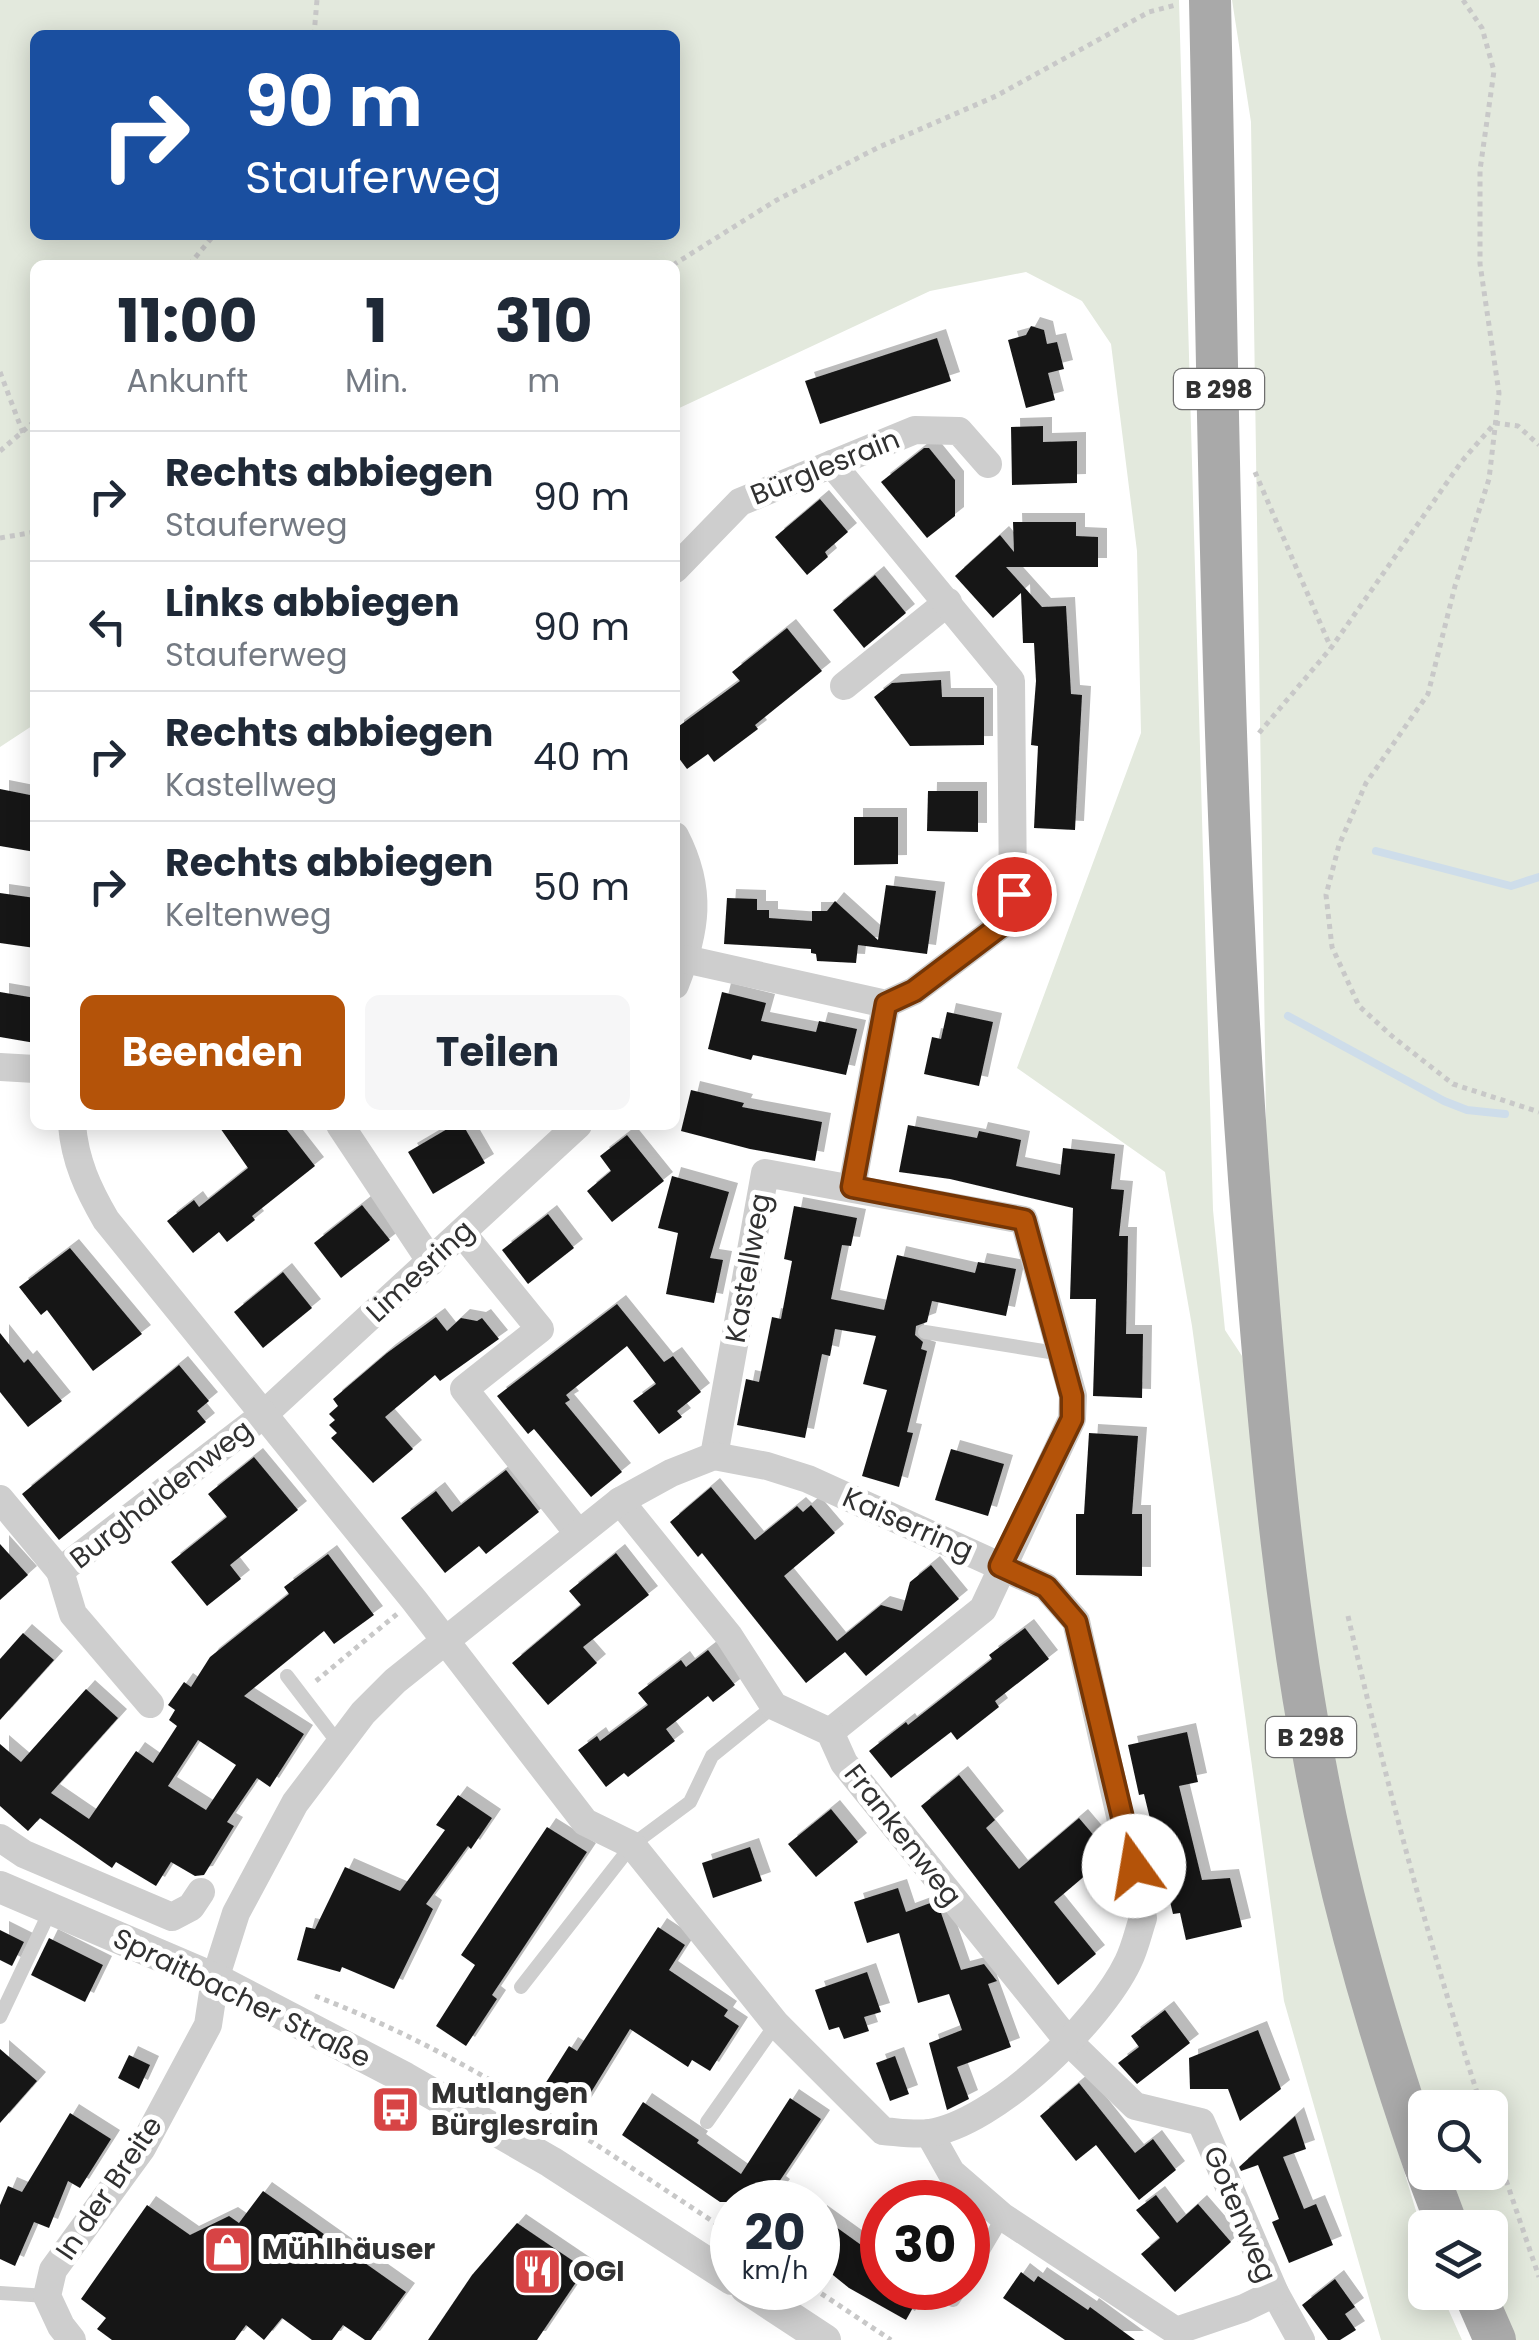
<!DOCTYPE html>
<html lang="de">
<head>
<meta charset="utf-8">
<style>
	:root { --surface:#fff; --page:#f6f6f7; --text:#1f2937; --muted:#747a83; --line:#e0e1e3; --accent:#b45309 }
	body { margin:0; font-family:Poppins,sans-serif; background:var(--page); color:var(--text); height:100vh; display:flex; flex-direction:column; font-size:38px; white-space:nowrap }
	* { box-sizing:border-box; margin:0 }
	p { font-size:32px; color:var(--muted) }
	.icon { flex:none; width:55px; height:55px; fill:none; stroke:currentColor; stroke-width:2; stroke-linecap:round; stroke-linejoin:round }
	.map { position:relative; flex:1; overflow:hidden }
	.details { position:absolute; left:30px; top:260px; width:650px; height:870px; display:flex; flex-direction:column; background:var(--surface); border-radius:15px; box-shadow:0 5px 25px #0003 }
	.details>* { flex:none }
	.top-card { position:absolute; left:30px; top:30px; width:650px; height:210px; border-radius:15px; box-shadow:0 5px 25px #0003; background:#1a4fa0; color:#fff; overflow:hidden }
	.fabs { position:absolute; left:1408px; top:2090px; display:grid; gap:20px }
	.fabs a { display:grid; place-items:center; width:100px; height:100px; border-radius:15px; background:var(--surface); box-shadow:0 5px 25px #0003; font-size:50px }
	.speed { position:absolute; left:710px; top:2180px; display:flex; gap:20px; font-size:50px; font-weight:700; text-align:center }
	.speed>* { display:grid; place-content:center; width:130px; height:130px; border-radius:50%; background:var(--surface); box-shadow:0 5px 25px #0003; line-height:1 }
	.speed small { font-size:25px; font-weight:400 }
	.speed .limit { border:15px solid #d22; background:#fff; color:#111 }
	.pin { position:absolute; display:grid; place-items:center; width:85px; height:85px; color:#fff; margin:-42px; border:5px solid #fff; border-radius:50%; box-shadow:0 2px 10px #0007 }
	.me { position:absolute; width:110px; margin:-55px; rotate:347deg; stroke-linejoin:round; filter:drop-shadow(0 0 8px #0008) }
	.turn { display:flex; align-items:center; gap:35px; height:210px; padding:0 50px; font-size:45px }
	.turn .icon { width:130px; height:130px; stroke-width:2.5 }
	.turn b { display:block; font-size:70px; line-height:85px }
	.eta { display:flex; justify-content:space-evenly; align-items:center; height:170px; text-align:center }
	.eta b { font-size:60px; font-weight:700; line-height:70px }
	.cta { display:flex; gap:20px; margin-top:auto; padding:20px 50px }
	.cta a { flex:1; height:115px; border-radius:15px; background:var(--accent); color:#fff; font-size:40px; font-weight:700; line-height:115px; text-align:center }
	.cta a+a { background:var(--page); color:var(--text) }
	ul { padding:0; list-style:none }
	li { display:flex; align-items:center; gap:30px; height:130px; padding:0 50px; border-top:2px solid var(--line) }
	li div { flex:1 }
	li b { display:block; font-size:38px }
	li em { font-style:normal }
	.map>svg:first-child { display:block }
</style>
</head>
<body>
<div class="map">
<svg width="1539" height="2340" viewBox="0 0 1539 2340">
	<defs>
		<filter id="shadow"><feDropShadow dx="9" dy="-9" stdDeviation="0" flood-color="#0004"/></filter>
	</defs>
	<rect width="100%" height="100%" fill="#fff"/>
	<!-- green -->
	<g fill="#e3e9dd" fill-rule="evenodd">
		<path d="M0,0H1179L1213,1210L1225,1330L1242,1356L1378,2084L1425,2241V2292L1441,2293L1462,2340H1381L1284,2001L1192,1326L1165,1172L1017,1068L1141,733L1137,551L1111,344L1082,301L1026,272L930,291L675,410V265H35V724L0,747ZM35,35H675V235H35Z"/>
		<path d="M1232,0H1539V2340H1510L1490,2293V2228L1462,2227L1442,2173L1490,2172V2108H1425L1353,1865L1314,1667L1268,1250L1251,122Z"/>
	</g>
	<g fill="none" stroke-linecap="round" stroke-linejoin="round">
		<!-- stream -->
		<g stroke="#ceddea" stroke-width="8">
			<path d="M1376,851L1511,886L1539,877"/>
			<path d="M1288,1016L1444,1101L1467,1110L1505,1114"/>
		</g>
	</g>
	<!-- building -->
	<g fill="#181818" fill-rule="evenodd" filter="url(#shadow)">
		<path d="M1031,326L1044,330L1047,344L1057,342L1064,369L1048,373L1055,400L1026,408L1008,340L1026,335Z"/>
		<path d="M937,338L951,381L820,424L805,381Z"/>
		<path d="M1043,426V442L1077,441V483L1012,485L1011,427Z"/>
		<path d="M924,448H929L955,480V516L927,538L881,482Z"/>
		<path d="M820,499L848,532L825,552L828,557L807,575L775,537Z"/>
		<path d="M1013,522H1076V536L1098,537V567H1006L1042,607L1066,606L1071,694L1082,695L1075,830L1034,828L1038,746L1031,745L1036,681L1034,643H1023L1021,593L993,618L955,576L1000,535L1014,552Z"/>
		<path d="M875,575L906,613L864,648L833,610Z"/>
		<path d="M787,628L822,671L755,725L758,729L714,762L708,754L687,769L675,753V729L740,681L732,672Z"/>
		<path d="M941,680L942,697H984V745L910,746L874,697L892,683Z"/>
		<path d="M0,789L35,796V852L0,846Z"/>
		<path d="M928,791H978V832L927,831Z"/>
		<path d="M854,817H898V864L854,865Z"/>
		<path d="M886,885L936,891L927,954L858,945L856,963L817,961L816,954L811,953V949L724,944L727,898L757,899V910H769V918L812,921V911H827L835,901L878,940Z"/>
		<path d="M0,893L35,898V948L0,943Z"/>
		<path d="M0,992L35,998V1043L0,1037Z"/>
		<path d="M722,992L766,1003L761,1021L816,1032L819,1021L857,1029L846,1075L753,1055L751,1060L708,1049Z"/>
		<path d="M947,1012L993,1022L979,1086L924,1074L932,1037L941,1039Z"/>
		<path d="M691,1090L744,1103L742,1107L822,1122L815,1161L750,1149L681,1131Z"/>
		<path d="M218,1125H283L315,1166L252,1216L255,1220L227,1242L219,1232L193,1253L167,1221L194,1200L199,1207L248,1168Z"/>
		<path d="M454,1125H463L485,1163L433,1194L408,1152Z"/>
		<path d="M908,1125L977,1138L979,1131L1021,1140L1016,1166L1060,1175L1063,1148L1115,1154L1111,1189L1124,1190L1119,1236H1128L1126,1334H1143L1142,1398L1093,1396L1096,1299H1070L1073,1208L950,1179L899,1172Z"/>
		<path d="M627,1135L664,1181L612,1222L587,1191L611,1171L600,1156Z"/>
		<path d="M672,1176L729,1192L710,1258L723,1260L714,1303L666,1294L678,1233L658,1228Z"/>
		<path d="M362,1205L390,1240L341,1278L314,1243Z"/>
		<path d="M794,1206L857,1218L851,1246L842,1245L831,1299L884,1310L897,1255L975,1273L978,1262L1016,1269L1006,1316L932,1301L927,1322L916,1326L915,1335L923,1342L921,1349L927,1351L907,1432L913,1433L899,1487L862,1476L887,1390L863,1384L876,1336L835,1329L830,1356L822,1354L805,1438L737,1425L746,1379L759,1382L772,1317L781,1319L792,1261L784,1259Z"/>
		<path d="M548,1214L574,1248L528,1284L502,1250Z"/>
		<path d="M70,1248L142,1334L93,1371L47,1310L41,1315L19,1287Z"/>
		<path d="M283,1272L312,1308L263,1348L234,1312Z"/>
		<path d="M617,1304L664,1362L673,1356L701,1392L677,1411L682,1417L659,1434L633,1401L656,1384L627,1346L566,1395L570,1400L565,1403L622,1472L591,1497L534,1429L528,1434L497,1396Z"/>
		<path d="M436,1317L447,1331L461,1318L477,1321L482,1318L499,1339L440,1381L435,1375L385,1417L413,1449L373,1483L331,1438L337,1433L329,1425L335,1420L329,1414L338,1406L333,1399L387,1353Z"/>
		<path d="M0,1333L24,1363L28,1359L62,1401L28,1427L0,1392Z"/>
		<path d="M179,1365L209,1401L197,1411L206,1422L59,1540L22,1494Z"/>
		<path d="M1089,1433L1138,1436L1132,1514H1142V1576L1076,1575V1514H1084Z"/>
		<path d="M951,1449L1004,1464L988,1516L935,1500Z"/>
		<path d="M254,1457L298,1510L230,1565L241,1579L207,1606L171,1562L227,1517L208,1494Z"/>
		<path d="M506,1470L539,1512L486,1554L479,1546L445,1573L401,1518L436,1491L452,1512Z"/>
		<path d="M711,1487L755,1540L797,1506L803,1512L811,1505L835,1533L784,1576L837,1641L881,1605L902,1611L910,1582L931,1565L959,1599L866,1676L845,1652L806,1683L702,1553L698,1557L670,1522Z"/>
		<path d="M0,1544L28,1575L0,1600Z"/>
		<path d="M616,1553L649,1595L583,1647L597,1663L548,1705L512,1663L581,1605L569,1591Z"/>
		<path d="M328,1554L374,1615L334,1644L324,1631L244,1696L304,1734L270,1787L257,1778L227,1822L234,1826L204,1875L195,1876L171,1862L156,1886L116,1862L112,1868L40,1818L28,1831L0,1806V1744L21,1762L86,1689L118,1718L51,1793L89,1819L136,1751L153,1763L177,1726L169,1720L175,1710L168,1705L184,1682L191,1687L210,1657L289,1594L284,1587ZM198,1740L236,1765L206,1810L168,1786Z"/>
		<path d="M1025,1628L1049,1659L995,1701L999,1707L957,1740L951,1732L891,1778L869,1751L906,1722L908,1725L992,1659L989,1655Z"/>
		<path d="M23,1633L54,1660L0,1720V1659Z"/>
		<path d="M708,1650L735,1685L713,1702L708,1696L666,1729L675,1741L628,1777L624,1773L606,1787L578,1750L597,1736L600,1741L648,1705L638,1693L681,1660L686,1667Z"/>
		<path d="M1187,1732L1198,1782L1179,1786L1202,1880L1230,1878L1242,1927L1186,1940L1180,1913L1173,1914L1144,1794L1139,1795L1128,1745Z"/>
		<path d="M959,1775L995,1820L986,1828L1019,1869L1079,1818L1096,1838L1086,1847L1100,1863L1054,1902L1096,1954L1058,1985L921,1806Z"/>
		<path d="M458,1795L492,1818L471,1849L468,1846L426,1904L433,1909L394,1989L342,1967L340,1972L297,1960L306,1927L315,1929L345,1867L400,1891L445,1830L436,1825Z"/>
		<path d="M831,1809L858,1842L816,1877L788,1844Z"/>
		<path d="M547,1827L587,1852L492,1995L497,1999L466,2046L436,2026L475,1965L461,1955Z"/>
		<path d="M750,1847L762,1881L713,1898L702,1863Z"/>
		<path d="M898,1888L906,1912L933,1902L940,1910L961,1970L984,1964L997,1981L988,1984L1011,2047L957,2067L969,2099L947,2110L929,2043L962,2030L949,1994L918,2003L899,1933L867,1943L854,1902Z"/>
		<path d="M658,1927L685,1945L669,1970L728,2010L724,2016L739,2026L710,2071L692,2060L688,2067L630,2029L582,2107L545,2084L569,2046L577,2051Z"/>
		<path d="M0,1930L24,1942L12,1966L0,1960Z"/>
		<path d="M49,1938L103,1965L85,2002L31,1975Z"/>
		<path d="M867,1972L881,2012L864,2017L869,2031L844,2039L839,2027L829,2030L815,1990Z"/>
		<path d="M1165,2010L1190,2043L1137,2084L1118,2063L1139,2047L1131,2036Z"/>
		<path d="M1258,2030L1281,2089L1240,2121L1228,2089H1190L1189,2058Z"/>
		<path d="M0,2049L37,2081L0,2123Z"/>
		<path d="M129,2055L150,2065L139,2089L118,2078Z"/>
		<path d="M895,2056L909,2094L890,2101L876,2063Z"/>
		<path d="M1079,2083L1135,2153L1153,2139L1176,2170L1139,2200L1096,2145L1076,2161L1040,2116Z"/>
		<path d="M790,2098L821,2119L777,2185L781,2188L770,2202H720L622,2135L643,2102L699,2140L697,2143L741,2174Z"/>
		<path d="M70,2113L111,2139L80,2188L68,2181L49,2228L34,2222L15,2266L0,2259V2205L8,2186L22,2192Z"/>
		<path d="M1295,2116L1306,2149L1283,2157L1304,2209L1316,2204L1333,2245L1289,2263L1272,2222L1279,2219L1258,2165L1241,2171L1239,2167Z"/>
		<path d="M263,2191L406,2292L371,2340H365L343,2325L332,2340H312L282,2318L264,2340L246,2325L235,2340H112L97,2329L106,2318L81,2299L147,2205L190,2235L229,2216L239,2223Z"/>
		<path d="M1156,2195L1177,2223L1198,2204L1231,2242L1175,2292L1141,2254L1160,2238L1136,2210Z"/>
		<path d="M818,2214L882,2260V2288H924L906,2320L849,2288L818,2263Z"/>
		<path d="M517,2223L585,2269L537,2340H428L472,2275Z"/>
		<path d="M1021,2272L1034,2282L1038,2276L1088,2310L1090,2307L1135,2340H1065L1003,2298Z"/>
		<path d="M1335,2279L1355,2307L1345,2314L1356,2330L1340,2340H1328L1302,2305Z"/>
	</g>
	<g fill="none" stroke-linecap="round" stroke-linejoin="round">
		<!-- path -->
		<g stroke="#c8c8c8" stroke-width="5" stroke-dasharray="5 5" stroke-linecap="butt">
			<path d="M1463,0L1482,28L1494,71L1480,170V264L1499,393L1489,479L1455,586L1428,694L1366,783L1339,845L1326,895L1332,947L1359,1006L1393,1037L1453,1084L1539,1112"/>
			<path d="M314,35L317,0"/>
			<path d="M189,265L214,235"/>
			<path d="M673,265L775,201L877,148L996,96L1149,12L1176,5"/>
			<path d="M0,372L23,433"/>
			<path d="M0,451L35,421"/>
			<path d="M1255,472L1331,648"/>
			<path d="M0,538L35,532"/>
			<path d="M1259,733L1331,648L1462,461L1495,423L1518,426L1539,445"/>
			<path d="M1348,1616C1386,1782 1429,1945 1482,2108"/>
			<path d="M316,1681L397,1614"/>
			<path d="M315,1996C466,2053 598,2146 732,2234"/>
			<path d="M1490,2133L1539,2277"/>
			<path d="M813,2288L891,2340"/>
		</g>
		<!-- service -->
		<g stroke="#cecece" stroke-width="14">
			<path d="M925,1332L1062,1354"/>
			<path d="M287,1676L339,1744"/>
			<path d="M521,1987L632,1845L690,1802L712,1756L774,1706"/>
			<path d="M0,2017L51,1909"/>
			<path d="M707,2122L776,2024"/>
			<path d="M968,2276L1003,2217"/>
			<path d="M0,2293L47,2296"/>
			<path d="M953,2300L961,2288"/>
		</g>
		<!-- minor -->
		<g stroke="#cecece" stroke-width="28">
			<path d="M675,569L740,502L915,430L959,431L988,464"/>
			<path d="M844,686L948,602"/>
			<path d="M675,836C703,890 696,931 675,985"/>
			<path d="M685,959L886,1004L914,991L1008,920L1013,894L1011,681L832,464"/>
			<path d="M0,1067L35,1069"/>
			<path d="M340,1125L431,1262"/>
			<path d="M852,1187L886,1004"/>
			<path d="M462,1233L540,1329L464,1389L578,1533"/>
			<path d="M714,1456L765,1173L1024,1220L1073,1396L1072,1419L983,1609L830,1732"/>
			<path d="M0,1499L60,1571L262,1416L578,1125"/>
			<path d="M620,1501L729,1636L774,1706L830,1732L844,1763L1069,2042L1135,2106L1201,2122L1275,2293L1301,2340"/>
			<path d="M60,1571L73,1614L150,1704"/>
			<path d="M0,1838L24,1854L172,1917L191,1907L201,1892"/>
			<path d="M929,2133L951,2172L1003,2217L1176,2331L1244,2308L1275,2293"/>
			<path d="M72,2340L61,2326L47,2296L53,2270L142,2148L208,2025L215,1979L236,1913L295,1803L363,1713L395,1681L620,1501L671,1473L714,1456L767,1466L808,1479L1046,1587L1076,1621L1143,1918C1138,1933 1135,1948 1128,1962C1100,2021 995,2124 929,2133C914,2135 897,2132 883,2131L776,2024L632,1845L585,1822L414,1600L106,1220C88,1189 75,1161 72,1125"/>
		</g>
		<!-- tertiary -->
		<g stroke="#cecece" stroke-width="32">
			<path d="M0,1887L215,1979L405,2078L551,2162L732,2279"/>
			<path d="M746,2288L825,2340"/>
		</g>
		<!-- primary -->
		<g stroke="#a9a9a9" stroke-width="42">
			<path d="M1210,0C1219,410 1220,821 1253,1230C1269,1437 1287,1648 1333,1851C1357,1958 1389,2063 1425,2167"/>
			<path d="M1427,2172L1448,2228"/>
			<path d="M1474,2292L1495,2340"/>
		</g>
	</g>
	<g fill="none" stroke-linecap="round" stroke-linejoin="round">
		<defs>
			<path id="route" d="M1014,894L1008,920L914,991L886,1004L852,1187L1024,1220L1072,1396V1419L1000,1566L1046,1587L1076,1622L1134,1866"/>
		</defs>
		<!-- route casing -->
		<use href="#route" stroke="#753606" stroke-width="25"/>
		<!-- route -->
		<use href="#route" stroke="#b45309" stroke-width="18"/>
	</g>
	<!-- icons -->
	<defs>
		<symbol id="bus-square" viewBox="-11 -11 22 22"><rect x="-9" y="-9" width="18" height="18" rx="4" fill="#d74445" stroke="#fff"/><path d="M-5-6H5V4H4V6H2V4H-2V6H-4V4H-5ZM-3.5-4V0h7V-4ZM-3.5 1.2v1.5H-2V1.2ZM2 1.2v1.5H3.5V1.2Z" fill="#fff"/></symbol>
		<symbol id="shop-square" viewBox="-11 -11 22 22"><rect x="-9" y="-9" width="18" height="18" rx="4" fill="#d74445" stroke="#fff"/><path d="M-5-2.5h2.3a2.7 3.5 0 0 1 5.4 0H5L5.5 6h-11ZM-1.5-2.5h3a1.5 2.3 0 0 0-3 0Z" fill="#fff"/></symbol>
		<symbol id="restaurant-square" viewBox="-11 -11 22 22"><rect x="-9" y="-9" width="18" height="18" rx="4" fill="#d74445" stroke="#fff"/><path d="M-5-6h1v4h1v-4h1v4h1v-4h1v5L-1.5 .5V6h-2V.5L-5-1ZM5-6V6H3V1.5H1.5Q1.5-4 5-6Z" fill="#fff"/></symbol>
	</defs>
	<g fill-rule="evenodd">
		<use href="#bus-square" x="368" y="2082" width="55" height="55"/>
		<use href="#shop-square" x="200" y="2222" width="55" height="55"/>
		<use href="#restaurant-square" x="510" y="2244" width="55" height="55"/>
	</g>
	<g text-anchor="middle" dominant-baseline="central" stroke-width="10" stroke-linejoin="round" paint-order="stroke">
		<!-- shield labels -->
		<g fill="#fff" stroke="#6f6f6f" stroke-width="2.5">
			<rect x="1174" y="369" width="90" height="40" rx="8"/>
			<rect x="1266" y="1717" width="90" height="40" rx="8"/>
		</g>
		<g font-size="25" font-weight="bold" fill="#313131">
			<text x="1219" y="389">B 298</text>
			<text x="1311" y="1737">B 298</text>
		</g>
		<!-- street labels -->
		<g font-size="28" fill="#313131" stroke="#fff">
			<text transform="translate(825 467) rotate(-22)">Bürglesrain</text>
			<text transform="translate(748 1268) rotate(-80)">Kastellweg</text>
			<text transform="translate(420 1271) rotate(-43)">Limesring</text>
			<text transform="translate(161 1494) rotate(-38)">Burghaldenweg</text>
			<text transform="translate(908 1524) rotate(24)">Kaiserring</text>
			<text transform="translate(903 1835) rotate(52)">Frankenweg</text>
			<text transform="translate(242 1998) rotate(26)">Spraitbacher Straße</text>
			<text transform="translate(109 2188) rotate(-56)">In der Breite</text>
			<text transform="translate(1240 2214) rotate(67)">Gotenweg</text>
		</g>
		<!-- poi labels -->
		<g font-size="28" font-weight="bold" fill="#313131" stroke="#fff" text-anchor="start">
			<text x="431" y="2093">Mutlangen<tspan x="431" dy="32">Bürglesrain</tspan></text>
			<text x="262" y="2249">Mühlhäuser</text>
			<text x="573" y="2271">OGI</text>
		</g>
	</g>
</svg>
<div class="fabs">
<a><svg class="icon" aria-label="search" viewBox="0 0 24 24"><circle cx="10" cy="10" r="6"/><path d="M15 15l6 6"/></svg></a>
<a><svg class="icon" aria-label="layers" viewBox="0 0 24 24"><path d="M12 4l9 5-9 5-9-5zM3 14l9 5 9-5"/></svg></a>
</div>
<div class="speed"><div>20<small>km/h</small></div><div class="limit">30</div></div>
<div class="pin" style="left:1014px;top:894px;background:#d93025"><svg class="icon" aria-label="arrive" viewBox="0 0 24 24"><path d="M6 21V4h12l-3 4 3 4H6"/></svg></div>
<svg class="me" style="left:1134px;top:1866px" viewBox="-20 -20 40 40"><circle r="19" fill="#fff"/><path d="M0-13L10 11 0 6-10 11z" fill="#b45309"/></svg>
<div class="top-card">
<div class="turn"><svg class="icon" aria-label="right" viewBox="0 0 24 24"><path d="M7 20v-9h11M14 6l5 5-5 5"/></svg><div><b>90 m</b>Stauferweg</div></div>
</div>
<section class="details">
<div class="eta">
<div><b>11:00</b><p>Ankunft</p></div>
<div><b>1</b><p>Min.</p></div>
<div><b>310</b><p>m</p></div>
</div>
<ul>
<li><svg class="icon" aria-label="right" viewBox="0 0 24 24"><path d="M7 20v-9h11M14 6l5 5-5 5"/></svg><div><b>Rechts abbiegen</b><p>Stauferweg</p></div><em>90 m</em></li>
<li><svg class="icon" aria-label="left" viewBox="0 0 24 24"><path d="M17 20v-9H6M10 6l-5 5 5 5"/></svg><div><b>Links abbiegen</b><p>Stauferweg</p></div><em>90 m</em></li>
<li><svg class="icon" aria-label="right" viewBox="0 0 24 24"><path d="M7 20v-9h11M14 6l5 5-5 5"/></svg><div><b>Rechts abbiegen</b><p>Kastellweg</p></div><em>40 m</em></li>
<li><svg class="icon" aria-label="right" viewBox="0 0 24 24"><path d="M7 20v-9h11M14 6l5 5-5 5"/></svg><div><b>Rechts abbiegen</b><p>Keltenweg</p></div><em>50 m</em></li>
</ul>
<div class="cta"><a>Beenden</a><a>Teilen</a></div>
</section>
</div>
</body>
</html>
